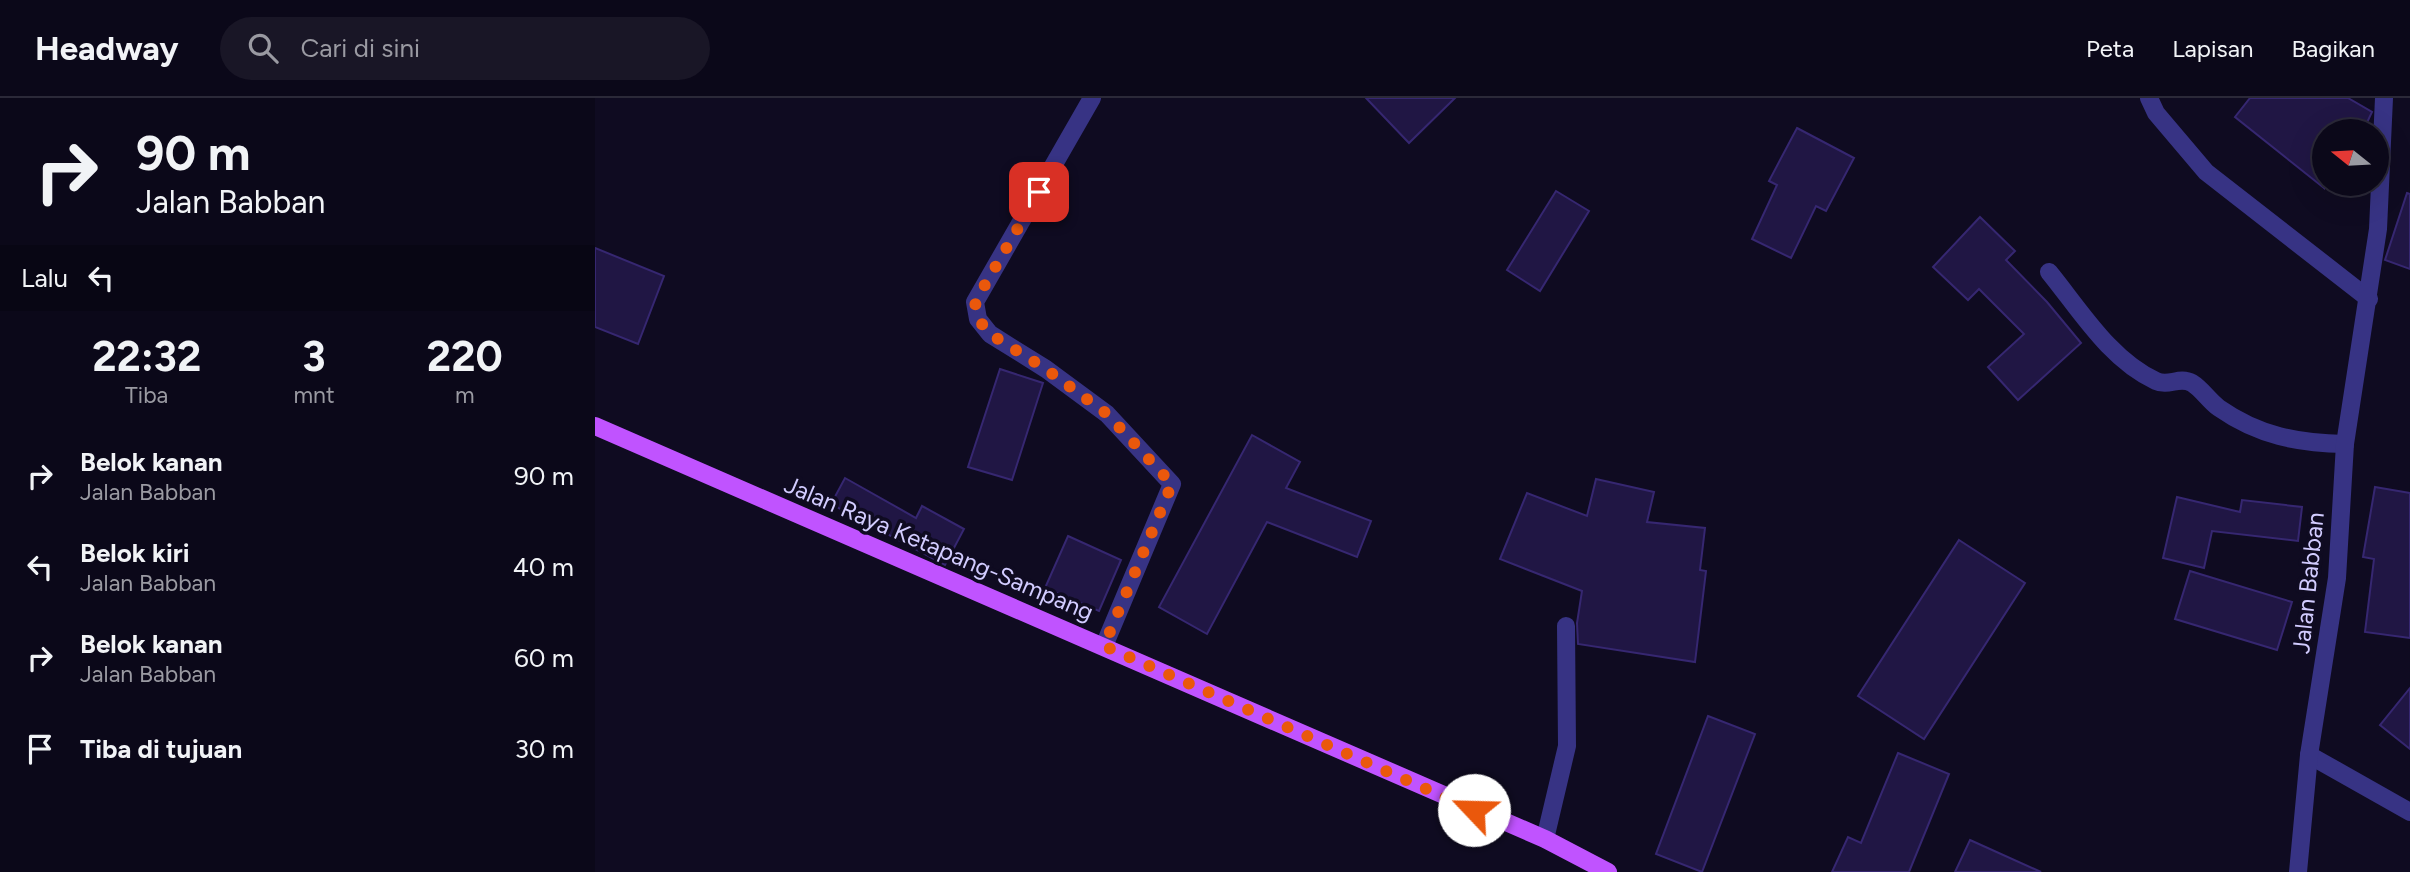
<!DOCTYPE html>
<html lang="id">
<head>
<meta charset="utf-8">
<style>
	:root { --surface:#0b0819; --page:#191626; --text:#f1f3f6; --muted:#9a9aa2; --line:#2b2938 }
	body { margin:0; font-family:Figtree,sans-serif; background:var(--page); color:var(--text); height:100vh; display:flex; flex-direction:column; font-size:26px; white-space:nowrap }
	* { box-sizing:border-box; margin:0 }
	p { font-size:23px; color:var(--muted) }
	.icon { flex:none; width:38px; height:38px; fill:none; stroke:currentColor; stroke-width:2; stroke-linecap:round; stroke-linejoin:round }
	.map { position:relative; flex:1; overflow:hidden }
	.details { display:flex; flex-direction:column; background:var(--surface); width:595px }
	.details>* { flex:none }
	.guide { background:#0b0819; color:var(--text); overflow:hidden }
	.needle { width:46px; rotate:288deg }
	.tools { position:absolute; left:1717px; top:21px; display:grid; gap:14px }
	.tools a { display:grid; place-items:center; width:77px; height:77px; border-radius:50%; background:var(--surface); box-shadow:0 7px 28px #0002,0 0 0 2px var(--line); font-size:35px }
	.pin { position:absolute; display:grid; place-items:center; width:60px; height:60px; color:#fff; margin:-30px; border-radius:14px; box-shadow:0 4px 10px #0006 }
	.me { position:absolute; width:77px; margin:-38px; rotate:294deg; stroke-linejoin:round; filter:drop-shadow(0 0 5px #0008) }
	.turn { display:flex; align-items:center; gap:24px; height:147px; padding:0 21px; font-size:32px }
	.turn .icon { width:91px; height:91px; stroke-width:2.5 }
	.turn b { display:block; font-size:49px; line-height:60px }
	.then { display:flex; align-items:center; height:66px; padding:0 21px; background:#0003; gap:14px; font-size:26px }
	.eta { display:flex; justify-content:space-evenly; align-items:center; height:119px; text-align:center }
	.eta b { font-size:42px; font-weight:700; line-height:49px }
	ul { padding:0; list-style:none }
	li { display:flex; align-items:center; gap:21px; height:91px; padding:0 21px }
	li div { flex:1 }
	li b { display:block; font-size:26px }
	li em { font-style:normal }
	header { display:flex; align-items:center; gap:42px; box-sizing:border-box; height:98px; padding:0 35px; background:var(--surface); border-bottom:2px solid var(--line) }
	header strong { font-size:33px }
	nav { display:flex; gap:38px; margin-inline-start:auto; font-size:24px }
	.search { width:490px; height:63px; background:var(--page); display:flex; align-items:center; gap:18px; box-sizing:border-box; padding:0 24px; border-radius:38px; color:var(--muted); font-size:26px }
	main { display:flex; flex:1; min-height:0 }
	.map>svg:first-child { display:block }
</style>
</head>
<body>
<header>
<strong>Headway</strong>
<div class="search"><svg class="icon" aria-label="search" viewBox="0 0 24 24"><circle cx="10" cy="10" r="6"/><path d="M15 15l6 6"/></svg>Cari di sini</div>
<nav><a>Peta</a><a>Lapisan</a><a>Bagikan</a></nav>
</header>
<main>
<section class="details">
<div class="guide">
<div class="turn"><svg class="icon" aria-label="right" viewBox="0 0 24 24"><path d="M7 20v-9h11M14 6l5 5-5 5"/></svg><div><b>90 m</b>Jalan Babban</div></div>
<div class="then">Lalu<svg class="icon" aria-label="left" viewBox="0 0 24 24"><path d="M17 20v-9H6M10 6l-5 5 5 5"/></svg></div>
</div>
<div class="eta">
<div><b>22:32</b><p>Tiba</p></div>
<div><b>3</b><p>mnt</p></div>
<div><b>220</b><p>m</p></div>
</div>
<ul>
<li><svg class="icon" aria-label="right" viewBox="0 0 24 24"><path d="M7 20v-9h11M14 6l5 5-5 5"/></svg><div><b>Belok kanan</b><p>Jalan Babban</p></div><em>90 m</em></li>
<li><svg class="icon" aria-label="left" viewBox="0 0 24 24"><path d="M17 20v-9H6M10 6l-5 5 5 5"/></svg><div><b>Belok kiri</b><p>Jalan Babban</p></div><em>40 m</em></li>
<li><svg class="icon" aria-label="right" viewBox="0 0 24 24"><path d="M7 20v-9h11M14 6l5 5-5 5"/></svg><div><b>Belok kanan</b><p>Jalan Babban</p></div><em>60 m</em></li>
<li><svg class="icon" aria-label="arrive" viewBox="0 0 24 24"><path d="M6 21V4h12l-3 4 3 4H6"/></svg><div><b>Tiba di tujuan</b></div><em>30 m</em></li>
</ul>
</section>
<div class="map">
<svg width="1815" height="774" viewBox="0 0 1815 774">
	<rect width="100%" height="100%" fill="#0f0b21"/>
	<!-- building -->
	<g fill="#201644" stroke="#362771" stroke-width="2">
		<path d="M771,0H860L814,45Z"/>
		<path d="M1655,0H1753L1777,14L1768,33H1729V90L1640,19Z"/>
		<path d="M1202,30L1259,60L1231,113L1221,108L1196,160L1157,141L1182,87L1174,83Z"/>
		<path d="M961,93L994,113L945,193L912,172Z"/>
		<path d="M1812,95L1815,96V171L1790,162Z"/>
		<path d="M1385,119L1420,153L1411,162L1452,204L1486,245L1423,302L1393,269L1429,236L1384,191L1373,202L1338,169Z"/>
		<path d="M0,150L69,178L43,246L0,229Z"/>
		<path d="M405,271L448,285L417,382L373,369Z"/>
		<path d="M657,337L705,364L691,390L776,423L762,459L672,424L612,536L564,509Z"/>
		<path d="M250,380L321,420L327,408L369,431L350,467L236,406Z"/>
		<path d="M1001,381L1059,394L1052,424L1110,430L1105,472L1111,473L1100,564L983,546L982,525L987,493L905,461L932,395L992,418Z"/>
		<path d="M1780,389L1815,395V540L1770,534L1779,461L1768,459Z"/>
		<path d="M1582,399L1645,414L1647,402L1707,409L1703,443L1617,433L1609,470L1568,460Z"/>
		<path d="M473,438L526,462L504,513L450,490Z"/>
		<path d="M1364,442L1430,485L1329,641L1263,598Z"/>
		<path d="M1595,473L1697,504L1682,552L1580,521Z"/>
		<path d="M1815,590V651L1785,627Z"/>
		<path d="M1113,618L1160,636L1107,774L1061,756Z"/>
		<path d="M1303,655L1354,676L1314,774H1237L1253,739L1266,745Z"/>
		<path d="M1375,742L1446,774H1360Z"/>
	</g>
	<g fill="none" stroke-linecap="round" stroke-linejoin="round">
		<!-- minor -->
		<g stroke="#373384" stroke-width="18">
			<path d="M497,0L380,204L383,221L395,236L451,271L512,316L577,386L509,548"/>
			<path d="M1554,0L1561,15L1611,74L1774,201"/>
			<path d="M1454,174C1485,212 1515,262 1561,283C1574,289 1584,278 1597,285C1607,291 1614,303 1624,310C1664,338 1703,345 1750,346"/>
			<path d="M1714,657L1815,714"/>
			<path d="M950,741L972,648L971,528"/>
		</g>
		<!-- tertiary -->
		<path stroke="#373384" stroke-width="18" d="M1703,774L1714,657L1742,480L1750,346L1783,131L1789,0"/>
		<!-- primary -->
		<path stroke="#c053ff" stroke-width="18" d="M0,328L950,741L1013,774"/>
	</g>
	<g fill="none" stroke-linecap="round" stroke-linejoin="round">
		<!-- route -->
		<path stroke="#ea580c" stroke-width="12" stroke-dasharray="0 21.6" d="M444,94L380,204L383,221L395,236L451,271L512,316L577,386L509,548L879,712"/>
	</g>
	<g text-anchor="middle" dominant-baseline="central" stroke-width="7" stroke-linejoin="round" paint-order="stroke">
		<!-- street labels -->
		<g font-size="24" fill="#d2ccff" stroke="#0f0b21">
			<text transform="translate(344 450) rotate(23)">Jalan Raya Ketapang-Sampang</text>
			<text transform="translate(1713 485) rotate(-84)">Jalan Babban</text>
		</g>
	</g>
</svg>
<div class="tools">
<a><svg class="needle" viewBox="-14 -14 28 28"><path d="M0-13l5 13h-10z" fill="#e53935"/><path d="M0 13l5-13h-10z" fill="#9a9aa2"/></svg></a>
</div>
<div class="pin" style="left:444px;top:94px;background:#d93025"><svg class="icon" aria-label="arrive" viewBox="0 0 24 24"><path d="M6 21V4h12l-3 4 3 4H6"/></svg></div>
<svg class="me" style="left:879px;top:712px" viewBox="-20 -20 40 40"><circle r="19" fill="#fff"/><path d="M0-13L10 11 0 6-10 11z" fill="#ea580c"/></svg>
</div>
</main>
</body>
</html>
